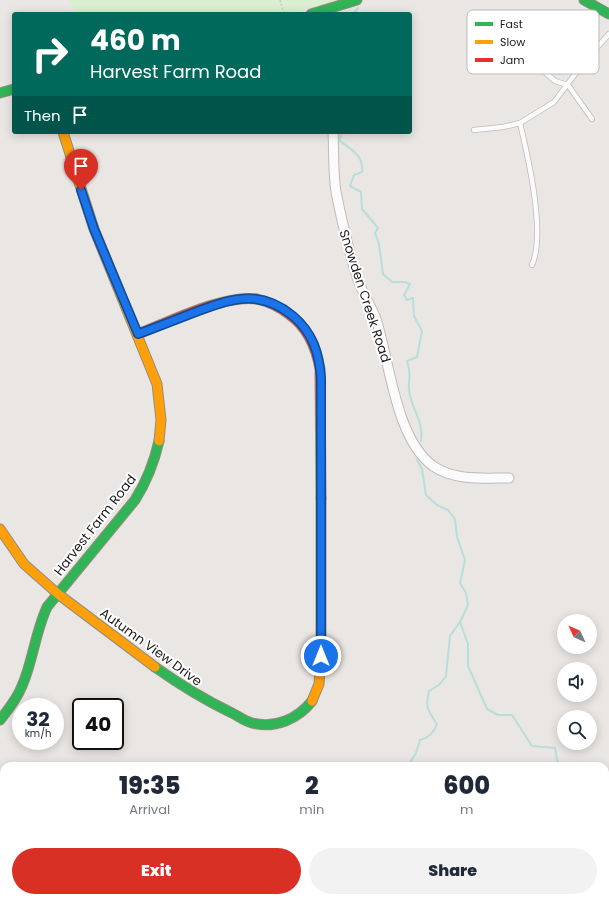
<!DOCTYPE html>
<html lang="en">
<head>
<meta charset="utf-8">
<style>
	:root { --surface:#fff; --page:#f2f2f3; --text:#1f2937; --muted:#747a83; --accent:#d93025 }
	body { margin:0; font-family:Poppins,sans-serif; background:var(--page); color:var(--text); height:100vh; display:flex; flex-direction:column; font-size:15px; white-space:nowrap }
	* { box-sizing:border-box; margin:0 }
	p { font-size:13px; color:var(--muted) }
	.icon { flex:none; width:22px; height:22px; fill:none; stroke:currentColor; stroke-width:2; stroke-linecap:round; stroke-linejoin:round }
	.map { position:relative; flex:1; overflow:hidden }
	.panel { position:absolute; left:0px; top:762px; width:609px; height:140px; display:flex; flex-direction:column; background:var(--surface); border-radius:12px 12px 0 0; box-shadow:0 2px 10px #0003 }
	.panel>* { flex:none }
	.guide { position:absolute; left:12px; top:12px; width:400px; height:122px; border-radius:4px; box-shadow:0 2px 10px #0003; background:#00695c; color:#fff; overflow:hidden }
	.needle { width:26px; rotate:314deg }
	.tools { position:absolute; left:557px; top:614px; display:grid; gap:8px }
	.tools a { display:grid; place-items:center; width:40px; height:40px; border-radius:50%; background:var(--surface); box-shadow:0 2px 10px #0003; font-size:20px }
	.speed { position:absolute; left:12px; top:698px; display:flex; gap:8px; font-size:20px; font-weight:700; text-align:center }
	.speed>* { display:grid; place-content:center; width:52px; height:52px; border-radius:50%; background:var(--surface); box-shadow:0 2px 10px #0003; line-height:1 }
	.speed small { font-size:10px; font-weight:400 }
	.speed .limit { border:2px solid #111; border-radius:6px; background:#fff; color:#111 }
	.pin { position:absolute; display:grid; place-items:center; width:34px; height:34px; color:#fff; margin:-41px -17px; border-radius:50% 50% 50% 0; rotate:-45deg; box-shadow:0 0 4px #0007 }
	.pin .icon { rotate:45deg }
	.me { position:absolute; width:44px; margin:-22px; rotate:0deg; stroke-linejoin:round; filter:drop-shadow(0 0 3px #0008) }
	.turn { display:flex; align-items:center; gap:14px; height:84px; padding:0 12px; font-size:18px }
	.turn .icon { width:52px; height:52px; stroke-width:2.5 }
	.turn b { display:block; font-size:28px; line-height:34px }
	.then { display:flex; align-items:center; height:38px; padding:0 12px; background:#0003; gap:8px; font-size:15px }
	.eta { display:flex; justify-content:space-evenly; align-items:center; height:68px; text-align:center }
	.eta b { font-size:24px; font-weight:800; line-height:28px }
	.action { display:flex; gap:8px; margin-top:auto; padding:8px 12px }
	.action a { flex:1; height:46px; border-radius:24px; background:var(--accent); color:#fff; font-size:16px; font-weight:800; line-height:46px; text-align:center }
	.action a+a { background:var(--page); color:var(--text) }
	.map>svg:first-child { display:block }
</style>
</head>
<body>
<div class="map">
<svg width="609" height="902" viewBox="0 0 609 902">
	<rect width="100%" height="100%" fill="#eae6e4"/>
	<!-- park -->
	<path fill="#daefcf" d="M68,0H336L290,14H77Z"/>
	<g fill="none" stroke-linecap="round" stroke-linejoin="round">
		<!-- stream -->
		<g stroke="#b8ded9" stroke-width="2">
			<path d="M353,14L358,8"/>
			<path d="M341,132L340,141C352,150 364,156 362,172L354,175L350,186L361,192L362,209L378,228L375,233L379,244L383,274L392,282H404L410,284L404,295L407,300L413,298L414,316L422,331L417,357L407,361C412,375 408,377 409,389C410,408 424,419 421,441"/>
			<path d="M460,622L468,644V666L487,709L498,715H512L532,746L555,748L557,760L561,766"/>
			<path d="M408,766L416,753L420,740C429,738 434,733 437,724C428,711 425,708 429,691L439,685L446,676L450,636L460,622L468,605L466,593L460,583L465,560L457,537L455,519L448,510L437,505L426,495L422,469L417,460"/>
			<path d="M605,816L609,818"/>
			<path d="M457,898L463,902"/>
		</g>
		<defs>
			<g id="lane">
				<path d="M539,67L555,81L568,85L592,119"/>
				<path d="M520,123C528,157 546,233 532,265"/>
				<path d="M474,130L503,127L520,123L554,102L585,61L609,34"/>
				<path d="M284,902L314,900"/>
				<path d="M530,902L531,900"/>
			</g>
			<g id="street">
				<path d="M333,132C334,152 333,173 336,192C342,222 349,252 358,280C363,294 371,306 376,319C390,362 395,438 433,466C455,481 483,478 509,478"/>
				<path d="M0,782L4,786"/>
				<path d="M144,898L147,902"/>
				<path d="M314,900L328,902"/>
				<path d="M59,902L63,898"/>
			</g>
			<g id="fast">
				<path d="M584,0L609,14"/>
				<path d="M311,14L357,0"/>
				<path d="M0,93L14,89"/>
				<path d="M155,667C179,684 203,699 230,712C237,715 244,721 252,723C275,729 298,719 312,701"/>
				<path d="M0,720C8,710 17,699 22,686C33,661 35,633 47,607L135,500C147,481 154,463 159,441"/>
			</g>
			<g id="slow">
				<path d="M63,132L94,229L157,384L161,420L159,441"/>
				<path d="M0,529L24,564L58,594L155,667"/>
				<path d="M312,701L319,684L321,656V498"/>
			</g>
			<path id="jam" d="M138,334C169,322 224,294 257,299C269,302 280,307 290,315C308,328 316,347 320,369L321,498"/>
		</defs>
		<!-- lane casing -->
		<use href="#lane" stroke="#bdbbba" stroke-width="6"/>
		<!-- street casing -->
		<use href="#street" stroke="#bdbbba" stroke-width="11"/>
		<!-- fast casing -->
		<use href="#fast" stroke="#938d7d" stroke-width="11"/>
		<!-- slow casing -->
		<use href="#slow" stroke="#938d7d" stroke-width="11"/>
		<!-- jam casing -->
		<use href="#jam" stroke="#938d7d" stroke-width="11"/>
		<!-- path -->
		<path stroke="#d5c5c9" stroke-width="1.5" stroke-dasharray="2 2" stroke-linecap="butt" d="M280,0L284,14"/>
		<!-- lane -->
		<use href="#lane" stroke="#fcfbfb" stroke-width="4.5"/>
		<!-- street -->
		<use href="#street" stroke="#fcfbfb" stroke-width="9"/>
		<!-- fast -->
		<use href="#fast" stroke="#30b455" stroke-width="9"/>
		<!-- slow -->
		<use href="#slow" stroke="#ff9f0a" stroke-width="9"/>
		<!-- jam -->
		<use href="#jam" stroke="#e5322d" stroke-width="9"/>
	</g>
	<g fill="none" stroke-linecap="round" stroke-linejoin="round">
		<defs>
			<path id="route" d="M81,190L94,229L138,334C157,327 175,320 193,313C230,299 259,288 293,316C313,333 319,353 321,378V656"/>
		</defs>
		<!-- route casing -->
		<use href="#route" stroke="#114b97" stroke-width="10"/>
		<!-- route -->
		<use href="#route" stroke="#1a73e8" stroke-width="7"/>
	</g>
	<g text-anchor="middle" dominant-baseline="central" stroke-width="4" stroke-linejoin="round" paint-order="stroke">
		<!-- street labels -->
		<g font-size="13" fill="#1b1b1b" stroke="#fff">
			<text transform="translate(365 296) rotate(72)">Snowden Creek Road</text>
			<text transform="translate(95 525) rotate(-52)">Harvest Farm Road</text>
			<text transform="translate(151 647) rotate(36)">Autumn View Drive</text>
		</g>
	</g>
	<!-- legend -->
	<rect x="467" y="10" width="132" height="64" rx="6" fill="#fff" stroke="#bbb" stroke-width="1"/>
	<rect x="475" y="22" width="18" height="4" fill="#30b455"/>
	<rect x="475" y="40" width="18" height="4" fill="#ff9f0a"/>
	<rect x="475" y="58" width="18" height="4" fill="#e5322d"/>
	<g font-size="11" fill="#1b1b1b">
		<text x="500" y="28">Fast</text>
		<text x="500" y="46">Slow</text>
		<text x="500" y="64">Jam</text>
	</g>
</svg>
<div class="tools">
<a><svg class="needle" viewBox="-14 -14 28 28"><path d="M0-13l5 13h-10z" fill="#e53935"/><path d="M0 13l5-13h-10z" fill="#747a83"/></svg></a>
<a><svg class="icon" aria-label="sound" viewBox="0 0 24 24"><path d="M4 9h4l5-4v14l-5-4H4zM17 9q2 3 0 6"/></svg></a>
<a><svg class="icon" aria-label="search" viewBox="0 0 24 24"><circle cx="10" cy="10" r="6"/><path d="M15 15l6 6"/></svg></a>
</div>
<div class="speed"><div>32<small>km/h</small></div><div class="limit">40</div></div>
<div class="pin" style="left:81px;top:190px;background:#d93025"><svg class="icon" aria-label="arrive" viewBox="0 0 24 24"><path d="M6 21V4h12l-3 4 3 4H6"/></svg></div>
<svg class="me" style="left:321px;top:656px" viewBox="-20 -20 40 40"><circle r="17" fill="#1a73e8" stroke="#fff" stroke-width="3"/><path d="M0-11L8 9 0 5-8 9z" fill="#fff"/></svg>
<div class="guide">
<div class="turn"><svg class="icon" aria-label="right" viewBox="0 0 24 24"><path d="M7 20v-9h11M14 6l5 5-5 5"/></svg><div><b>460 m</b>Harvest Farm Road</div></div>
<div class="then">Then<svg class="icon" aria-label="arrive" viewBox="0 0 24 24"><path d="M6 21V4h12l-3 4 3 4H6"/></svg></div>
</div>
<section class="panel">
<div class="eta">
<div><b>19:35</b><p>Arrival</p></div>
<div><b>2</b><p>min</p></div>
<div><b>600</b><p>m</p></div>
</div>
<div class="action"><a>Exit</a><a>Share</a></div>
</section>
</div>
</body>
</html>
